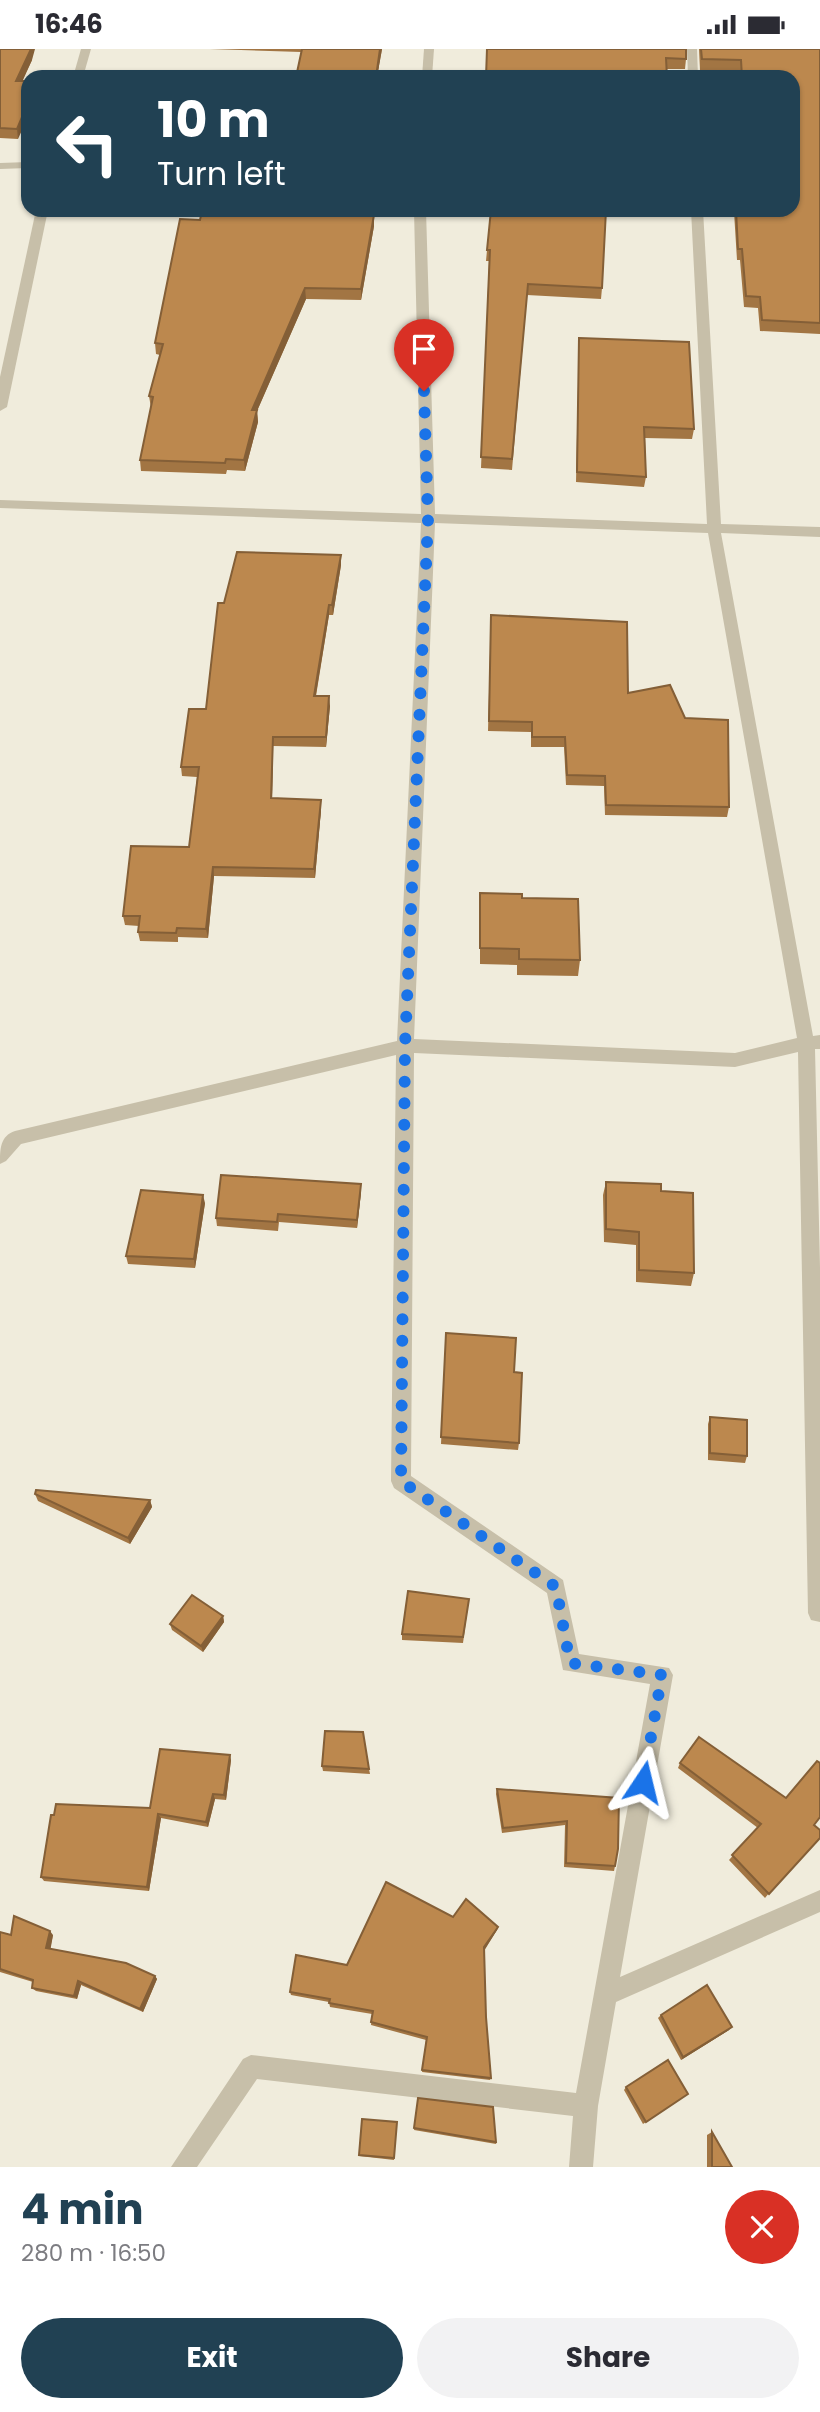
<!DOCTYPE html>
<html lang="en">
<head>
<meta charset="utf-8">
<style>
	:root { --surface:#fff; --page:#f2f2f3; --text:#2b2b33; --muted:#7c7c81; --accent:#214153 }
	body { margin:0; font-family:Poppins,sans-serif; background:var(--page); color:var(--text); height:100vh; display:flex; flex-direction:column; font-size:26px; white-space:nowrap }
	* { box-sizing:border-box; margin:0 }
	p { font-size:23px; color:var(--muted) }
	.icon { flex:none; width:38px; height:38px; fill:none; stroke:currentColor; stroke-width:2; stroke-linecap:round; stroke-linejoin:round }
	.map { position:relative; height:2118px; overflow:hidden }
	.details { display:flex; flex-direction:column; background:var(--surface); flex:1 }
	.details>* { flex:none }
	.hud { position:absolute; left:21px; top:21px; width:779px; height:147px; border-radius:21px; box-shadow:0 2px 5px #0004; background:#214153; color:#fff; overflow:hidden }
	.pin { position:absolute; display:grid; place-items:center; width:60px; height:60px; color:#fff; margin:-72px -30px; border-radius:50% 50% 50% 0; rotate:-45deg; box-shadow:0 0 7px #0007 }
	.pin .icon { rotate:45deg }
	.me { position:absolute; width:77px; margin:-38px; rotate:10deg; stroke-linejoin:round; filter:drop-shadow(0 0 5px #0008) }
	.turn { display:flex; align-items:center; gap:24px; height:147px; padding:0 21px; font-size:32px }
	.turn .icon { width:91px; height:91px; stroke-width:2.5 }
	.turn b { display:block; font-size:49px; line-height:60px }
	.round { display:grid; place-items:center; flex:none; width:74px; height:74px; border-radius:37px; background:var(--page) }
	.summary { display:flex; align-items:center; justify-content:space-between; height:119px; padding:0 21px }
	h1 { font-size:42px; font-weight:700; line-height:52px; color:var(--accent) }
	.button { display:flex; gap:14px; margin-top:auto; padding:14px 21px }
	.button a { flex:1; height:80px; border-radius:42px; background:var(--accent); color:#fff; font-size:28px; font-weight:700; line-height:80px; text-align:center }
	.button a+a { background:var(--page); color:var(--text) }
	.status { display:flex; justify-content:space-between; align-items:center; height:49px; padding:0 35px; background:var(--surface); direction:ltr }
	.status svg { height:19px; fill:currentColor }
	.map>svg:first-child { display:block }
</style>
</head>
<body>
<div class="status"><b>16:46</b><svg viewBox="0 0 49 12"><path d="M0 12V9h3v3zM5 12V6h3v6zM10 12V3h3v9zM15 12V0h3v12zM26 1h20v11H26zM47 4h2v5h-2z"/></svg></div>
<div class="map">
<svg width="820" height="2118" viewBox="0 0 820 2118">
	<rect width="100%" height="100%" fill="#f0ecdc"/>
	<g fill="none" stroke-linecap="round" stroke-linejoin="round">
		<!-- minor -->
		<g fill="#c7bfa9" fill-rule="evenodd">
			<path d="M81,0H91L83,28H73Z"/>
			<path d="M424,0H434L432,28H422Z"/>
			<path d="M687,0H697L698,28H688Z"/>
			<path d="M28,113V119L0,120V114Z"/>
			<path d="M36,161H48L7,358L0,362V328Z"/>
			<path d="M414,161H426L435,465L707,475L691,161H703L721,475L820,478V488L721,484L813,987L820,986V1000H815L820,1219V1573L811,1571L808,1564L798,1003L735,1018L414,1004L411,1427L563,1531L579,1605L669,1619L673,1626L620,1928L820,1841V1863L616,1953L598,2057L593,2118H569L573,2067L257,2030L197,2118H171L243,2010L251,2006L576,2044L650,1635L563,1621L547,1544L394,1439L391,1432L396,1006L21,1095L6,1112L0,1115C0,1100 0,1087 15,1082L397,992L421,474L0,459V451L421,465ZM435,474L708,484L797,989L735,1004L414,990Z"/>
		</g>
	</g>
	<!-- wall -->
	<g fill="#a27543">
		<path d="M0,0L32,11L22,32L18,90L0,89Z"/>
		<path d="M210,0H382L377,28H296L301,3Z"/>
		<path d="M487,0L686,10L685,20H666Z"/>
		<path d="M699,0H820V285L760,282L758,259L744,258L740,211H737L734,163H722V161H793V28H740L739,21H700Z"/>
		<path d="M236,161H369V166H374V177L361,251L306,250L257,362L258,373L245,422L227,421L226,425L141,422L140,411L151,359L149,347L160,306L156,305L155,294L200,171L236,163Z"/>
		<path d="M491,161L602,239L601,250L527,246L512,421L481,419L489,212H486L487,201Z"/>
		<path d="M579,289L694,380L692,390L645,389L646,428L644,438L576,433Z"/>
		<path d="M341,506V516L333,566H329L316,647L330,657L326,698L273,697L272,749L321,761L315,829L214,827L208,889L178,888V893L140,892L138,883L139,877L125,876L123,867L189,798L197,728L182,727L181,718L206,660L224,554Z"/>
		<path d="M491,566L628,644L685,669L729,758L727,768L605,766L604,737L566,736L564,698H531V683L488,682Z"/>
		<path d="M480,844L522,849L580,911L578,927L517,926V916L480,915Z"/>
		<path d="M606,1133L661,1142L694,1224L691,1237L636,1233V1196L604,1193L603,1146Z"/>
		<path d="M361,1143L357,1179L279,1173L278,1182L217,1177L216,1169Z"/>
		<path d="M205,1154L195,1219L128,1215L126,1207Z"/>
		<path d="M446,1284L514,1323L519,1394L518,1401L441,1395Z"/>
		<path d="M710,1368L747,1407L745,1414L708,1411V1375Z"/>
		<path d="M35,1445L150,1451L152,1458L130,1495L38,1452Z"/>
		<path d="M469,1550L463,1594L402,1591V1585Z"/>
		<path d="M223,1567L224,1573L203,1603L172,1581L170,1575Z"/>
		<path d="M231,1711L226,1751L215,1750L208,1778L161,1769L149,1842L44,1832L41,1828Z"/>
		<path d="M680,1714L814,1776L820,1781L765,1849L729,1811L758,1779L678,1719Z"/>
		<path d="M322,1717L369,1720L370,1725L323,1722Z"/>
		<path d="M497,1740L619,1749L615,1817L614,1822L564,1818L565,1776L502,1784L496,1745Z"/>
		<path d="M453,1868L498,1878L497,1881L484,1901L486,1968L491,2029L490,2031L422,2023L426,1991L371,1976L372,1965L330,1958L329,1953L291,1946L290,1943Z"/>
		<path d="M0,1883L11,1886H53L50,1900L155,1927L157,1930L143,1963L81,1936L77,1950L36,1942L32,1939L33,1933L0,1923Z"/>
		<path d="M661,1966L729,1981L681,2011L658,1969Z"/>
		<path d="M626,2038L688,2045L643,2075L624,2041Z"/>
		<path d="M418,2049L496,2093V2095L414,2081Z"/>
		<path d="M397,2073L394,2111L359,2107V2106Z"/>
		<path d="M712,2083L732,2118H707V2086Z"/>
	</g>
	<!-- shaded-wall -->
	<g fill="#845f37">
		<path d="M31,0H35L32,11L18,42L16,32Z"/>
		<path d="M380,0H382L377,28H376Z"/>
		<path d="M28,54V68L18,90L17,80Z"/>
		<path d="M374,166V177L361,251V240Z"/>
		<path d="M305,239L306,250L257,362L258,373L245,422L244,411L252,361Z"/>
		<path d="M341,506V516L333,566L332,556Z"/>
		<path d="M329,556V566L314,657V647Z"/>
		<path d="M329,647L330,657L326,698V688Z"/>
		<path d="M273,688V697L272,759L271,749Z"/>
		<path d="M321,751V761L315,829L314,820Z"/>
		<path d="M213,818L214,827L208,889L206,880Z"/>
		<path d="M361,1135V1143L357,1179V1171Z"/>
		<path d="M203,1146L205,1154L195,1219L194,1210Z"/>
		<path d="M150,1451L152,1458L130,1495L128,1489Z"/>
		<path d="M223,1567L224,1573L203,1603L201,1597Z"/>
		<path d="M230,1706L231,1711L226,1751L224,1746Z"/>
		<path d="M213,1745L215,1750L208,1778L206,1773Z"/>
		<path d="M158,1765L161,1769L149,1842L147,1838Z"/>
		<path d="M498,1878L497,1881L484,1902V1898Z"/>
		<path d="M50,1882L53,1886L50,1903L46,1899Z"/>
		<path d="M155,1927L157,1930L143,1963L140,1960Z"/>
		<path d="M78,1932L81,1936L77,1950L74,1947Z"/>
		<path d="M732,1978L729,1981L681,2011L683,2008Z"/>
	</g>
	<!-- building -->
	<g fill="#bc884e" stroke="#845f37" stroke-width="2">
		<path d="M0,0H31L16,32H28V54L17,80L0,79Z"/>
		<path d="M302,0H380L376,28H296Z"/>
		<path d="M487,0H686V10L666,9L667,28H486Z"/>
		<path d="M701,0H820V274L762,271L760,248L746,247L742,200H738L736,161H793V28H742L741,11L702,10Z"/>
		<path d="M236,161H367L366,166H374L361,240L305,239L252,361H257L244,411L226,410L225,414L140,411L153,348L149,347L163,295L155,294L180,170L200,171L202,162L236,163Z"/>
		<path d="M491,161H606L602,239L528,235L512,410L481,408L490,201H487Z"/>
		<path d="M579,289L689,293L694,380L644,378L646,428L577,423Z"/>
		<path d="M237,503L341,506L332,556H329L314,647H329L326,688H273L271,749L321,751L314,820L213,818L206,880L177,879L176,884L138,883L140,867H123L131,797L189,798L199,718H181L189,660H206L218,554H224Z"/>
		<path d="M491,566L627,573L628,644L670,636L685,669L728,671L729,758L606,756L605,727L567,726L565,688H532V673L489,672Z"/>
		<path d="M480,844L522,845V849L578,850L580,911L519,910V900L480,899Z"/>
		<path d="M221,1126L361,1135L357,1171L278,1165L277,1173L216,1169Z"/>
		<path d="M606,1133L661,1135V1142L693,1144L694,1224L639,1221V1183L606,1180Z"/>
		<path d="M141,1141L203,1146L194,1210L126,1207Z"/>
		<path d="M446,1284L516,1289L514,1323L522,1324L519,1394L441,1388Z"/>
		<path d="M710,1368L747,1371V1407L710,1404Z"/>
		<path d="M36,1441L150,1451L128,1489L35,1445Z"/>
		<path d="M408,1542L469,1550L463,1588L402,1585Z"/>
		<path d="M192,1546L223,1567L201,1597L170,1575Z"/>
		<path d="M325,1682L363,1683L369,1720L322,1717Z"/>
		<path d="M699,1688L786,1749L817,1712L820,1714V1768L814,1776L820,1781V1789L769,1845L732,1806L761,1775L680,1714Z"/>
		<path d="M160,1700L230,1706L224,1746L213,1745L206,1773L158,1765L147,1838L41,1828L51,1766H54L56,1755L150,1759Z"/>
		<path d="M497,1740L619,1749L618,1800L615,1817L566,1814L567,1772L503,1779Z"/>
		<path d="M386,1833L453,1868L466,1850L498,1878L484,1898L486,1968L491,2029L422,2021L427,1988L371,1973L373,1962L329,1954L330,1950L290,1943L296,1906L347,1916Z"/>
		<path d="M14,1867L50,1882L46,1899L126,1914L155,1927L140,1960L78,1932L74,1947L32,1939L33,1931L0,1920V1883L11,1886Z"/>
		<path d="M707,1936L732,1978L683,2008L661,1966Z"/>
		<path d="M668,2011L688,2045L646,2073L626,2038Z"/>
		<path d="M418,2049L493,2058L496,2093L414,2079Z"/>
		<path d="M362,2070L397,2073L394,2109L359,2106Z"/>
		<path d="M712,2083L732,2118H712Z"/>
	</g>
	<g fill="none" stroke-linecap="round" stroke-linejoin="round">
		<!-- route -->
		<path stroke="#1a73e8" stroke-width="12" stroke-dasharray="0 21.6" d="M424,342L428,471L405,997L401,1432L556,1538L570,1614L662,1626L643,1733"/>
	</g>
</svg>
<div class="pin" style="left:424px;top:342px;background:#d93025"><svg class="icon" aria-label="arrive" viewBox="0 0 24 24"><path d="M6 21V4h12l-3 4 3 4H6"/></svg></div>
<svg class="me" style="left:643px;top:1733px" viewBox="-20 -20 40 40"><path d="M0-17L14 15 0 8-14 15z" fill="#1a73e8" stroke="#fff" stroke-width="4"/></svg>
<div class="hud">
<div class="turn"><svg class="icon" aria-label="left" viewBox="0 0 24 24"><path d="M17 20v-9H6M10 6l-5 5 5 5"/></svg><div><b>10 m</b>Turn left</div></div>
</div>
</div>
<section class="details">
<div class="summary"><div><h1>4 min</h1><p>280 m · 16:50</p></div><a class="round" style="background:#d93025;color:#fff"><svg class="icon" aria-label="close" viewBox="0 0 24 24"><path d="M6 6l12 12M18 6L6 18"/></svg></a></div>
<div class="button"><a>Exit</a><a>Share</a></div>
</section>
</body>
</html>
